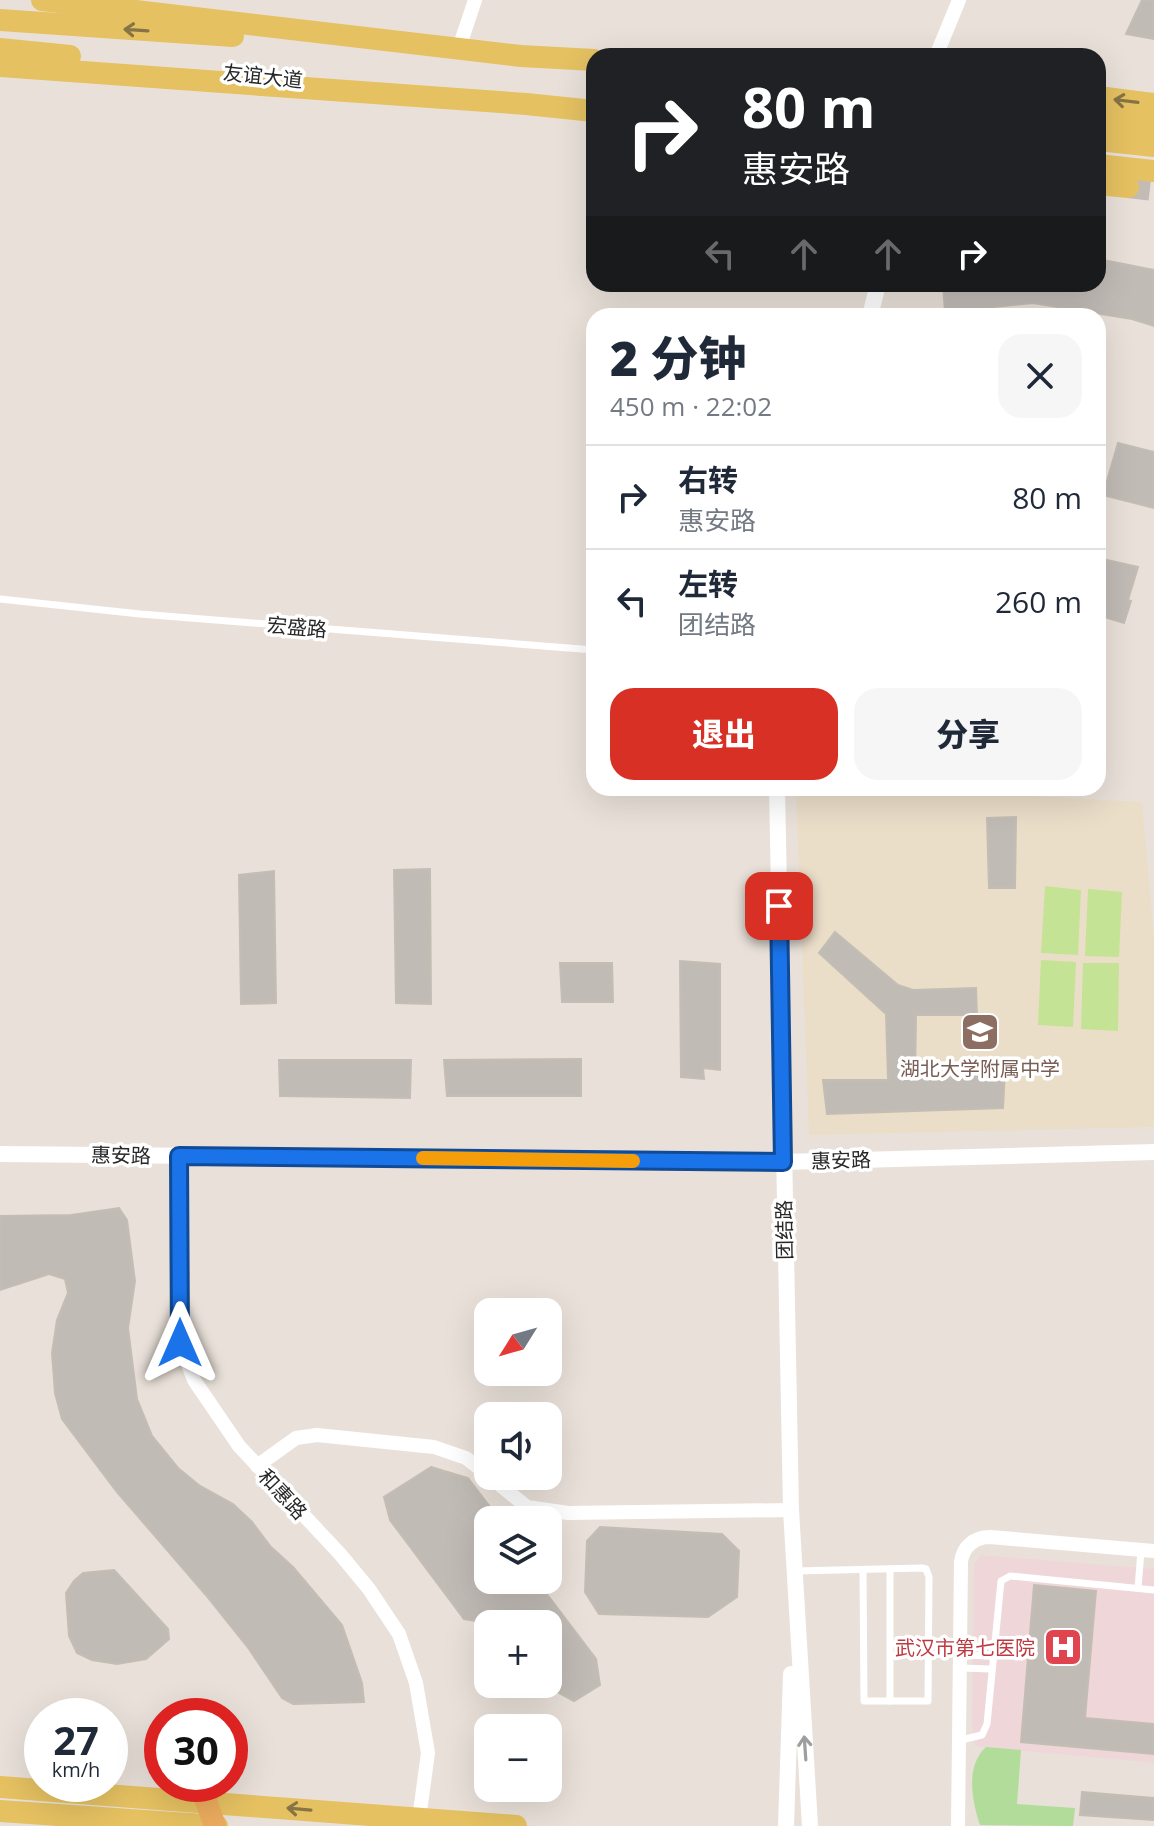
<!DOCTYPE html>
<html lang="zh">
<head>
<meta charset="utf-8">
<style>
	:root { --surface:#fff; --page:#f6f6f7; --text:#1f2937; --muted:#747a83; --line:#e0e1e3; --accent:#d93025 }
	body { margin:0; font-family:"Open Sans","Noto Sans SC",sans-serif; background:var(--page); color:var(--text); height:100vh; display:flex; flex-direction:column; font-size:30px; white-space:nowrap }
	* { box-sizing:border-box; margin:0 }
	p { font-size:26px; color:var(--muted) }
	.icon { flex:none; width:44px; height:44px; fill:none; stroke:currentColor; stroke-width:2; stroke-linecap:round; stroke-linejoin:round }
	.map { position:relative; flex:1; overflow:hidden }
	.details { position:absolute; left:586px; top:308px; width:520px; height:488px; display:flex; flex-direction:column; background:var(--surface); border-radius:24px; box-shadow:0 8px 32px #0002 }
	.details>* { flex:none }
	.top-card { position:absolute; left:586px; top:48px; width:520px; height:244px; border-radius:24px; box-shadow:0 8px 32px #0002; background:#202124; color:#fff; overflow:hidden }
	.needle { width:52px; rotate:233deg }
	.controls { position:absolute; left:474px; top:1298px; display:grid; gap:16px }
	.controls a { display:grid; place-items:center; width:88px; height:88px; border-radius:16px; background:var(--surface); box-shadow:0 8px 32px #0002; font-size:40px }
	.speed { position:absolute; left:24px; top:1698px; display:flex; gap:16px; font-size:40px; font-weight:700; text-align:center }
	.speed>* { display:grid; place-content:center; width:104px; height:104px; border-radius:50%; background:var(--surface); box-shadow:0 8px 32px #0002; line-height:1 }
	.speed small { font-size:20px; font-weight:400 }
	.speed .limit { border:12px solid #d22; background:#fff; color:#111 }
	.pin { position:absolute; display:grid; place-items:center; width:68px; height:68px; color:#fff; margin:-34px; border-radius:16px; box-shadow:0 4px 12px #0006 }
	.me { position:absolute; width:88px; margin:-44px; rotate:0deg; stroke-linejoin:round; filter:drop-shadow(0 0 6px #0008) }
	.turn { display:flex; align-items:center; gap:28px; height:168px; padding:0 24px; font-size:36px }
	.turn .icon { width:104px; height:104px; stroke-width:2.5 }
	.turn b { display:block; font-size:56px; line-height:68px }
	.lanes { display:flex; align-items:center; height:76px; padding:0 24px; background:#0003; justify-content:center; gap:40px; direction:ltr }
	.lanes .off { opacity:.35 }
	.round { display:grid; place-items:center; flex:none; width:84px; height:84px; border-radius:24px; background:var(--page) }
	.head { display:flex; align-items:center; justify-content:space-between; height:136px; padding:0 24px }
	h1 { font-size:48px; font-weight:800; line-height:60px }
	.action { display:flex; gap:16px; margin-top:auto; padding:16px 24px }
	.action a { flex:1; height:92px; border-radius:24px; background:var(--accent); color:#fff; font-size:32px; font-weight:800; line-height:92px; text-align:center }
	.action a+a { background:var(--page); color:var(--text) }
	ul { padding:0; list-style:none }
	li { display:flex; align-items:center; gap:24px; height:104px; padding:0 24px; border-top:2px solid var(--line) }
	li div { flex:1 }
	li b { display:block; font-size:30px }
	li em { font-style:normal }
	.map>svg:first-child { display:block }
</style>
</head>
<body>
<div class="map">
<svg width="1154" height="1826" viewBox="0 0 1154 1826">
	<rect width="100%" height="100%" fill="#e9e1d9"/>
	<!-- education -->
	<path fill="#eadec9" d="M796,788H882L1142,802L1154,937V1127L809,1135Z"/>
	<!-- medical -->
	<path fill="#efd6d9" d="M981,1555L1154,1569V1763L975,1746L972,1725L974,1564Z"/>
	<!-- green -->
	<path fill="#b2dc99" d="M986,1747L1021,1750L1017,1804L1075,1808L1073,1826L980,1825C972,1801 965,1766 986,1747Z"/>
	<!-- pitch -->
	<g fill="#c5e395">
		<path d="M1045,886L1081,890L1078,955L1041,953Z"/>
		<path d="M1088,889L1122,892L1119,957L1085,956Z"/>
		<path d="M1041,960L1076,962L1073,1027L1038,1025Z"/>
		<path d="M1083,963H1119L1118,1031L1081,1029Z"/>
	</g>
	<!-- building -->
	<g fill="#c1bbb6" stroke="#c4bdb3" stroke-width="2">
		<path d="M1142,0H1154V39L1126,34Z"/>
		<path d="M1098,259L1154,270V326L1132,319L1033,303L945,312L943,284H1098Z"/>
		<path d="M1118,443L1154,452V508L1103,495Z"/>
		<path d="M1098,558L1138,567L1128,600L1131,601L1124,623L1098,615Z"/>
		<path d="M1016,817L1015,888H989L987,818Z"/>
		<path d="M430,869L431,1004L396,1003L394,870Z"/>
		<path d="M274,871L276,1003L241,1004L239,875Z"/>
		<path d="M835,932L898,985L913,990L976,988L977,1015H916L915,1076L1005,1070L1003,1108L827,1114L823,1080H888L886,1014L819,953Z"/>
		<path d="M680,961L720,964V1070L703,1068L704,1079L681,1077Z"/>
		<path d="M560,963H612L613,1002H562Z"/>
		<path d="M581,1059V1096H447L444,1060Z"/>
		<path d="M279,1060H411L410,1098L280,1096Z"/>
		<path d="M119,1208L127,1220L135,1281L128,1328L137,1399L152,1436L178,1468L200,1486L233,1504L252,1522L271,1547L293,1567L342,1625L362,1683L364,1702L293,1704L282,1698L249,1649L205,1594L117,1492L62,1419L55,1393L52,1353L57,1320L68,1293L65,1279L49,1274L0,1290V1216L71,1215Z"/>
		<path d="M431,1467L468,1478L500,1520H488V1580H541L540,1585L596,1659L600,1685L574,1701L548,1687V1624H514L506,1611L488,1623L464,1619L390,1520L384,1497Z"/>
		<path d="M600,1527L722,1534L739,1551L737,1597L708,1617L599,1614L585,1592L587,1541Z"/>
		<path d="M114,1570L168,1629L169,1639L146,1659L117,1664L92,1660L77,1653L69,1636L66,1593L74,1581L83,1573Z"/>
		<path d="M1034,1585L1096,1591L1085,1718L1154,1724V1754L1021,1742Z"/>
		<path d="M1082,1792L1154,1798V1820L1080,1815Z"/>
	</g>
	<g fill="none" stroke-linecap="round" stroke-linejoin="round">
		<!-- primary-tunnel -->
		<path stroke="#c2bcb5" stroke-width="22" stroke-dasharray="22 11" stroke-linecap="butt" d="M1128,187L1154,190"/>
		<!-- service -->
		<g stroke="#fff" stroke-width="7">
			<path d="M0,599L140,614L594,650"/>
			<path d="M795,1571L922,1568L926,1569L929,1577L928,1701H864L863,1570"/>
			<path d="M1138,1588L1141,1551"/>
			<path d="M961,1655L992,1656"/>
			<path d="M961,1668L991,1669"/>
			<path d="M890,1701V1569"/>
			<path d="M961,1740L982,1735L987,1724L1001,1581L1010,1576L1154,1590"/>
		</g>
		<!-- minor -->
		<g stroke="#fff" stroke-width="14">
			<path d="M459,48L475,0"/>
			<path d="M936,56L959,0"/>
			<path d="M179,1156L180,1343L194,1380L239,1446L340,1554L369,1589L399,1634L416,1683L428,1753L419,1819"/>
			<path d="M257,1466L296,1438L317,1435L434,1447L466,1458L488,1475"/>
			<path d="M489,1476L527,1507L568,1513L791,1510"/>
			<path d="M958,1826L961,1562C963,1546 975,1537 990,1537L1154,1551"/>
		</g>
		<!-- tertiary -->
		<g stroke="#fff" stroke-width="16">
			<path d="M870,316L878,284"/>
			<path d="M777,788L791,1510L810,1826"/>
			<path d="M0,1154L783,1162L1154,1152"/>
			<path d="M786,1826L791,1674"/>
		</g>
		<!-- primary -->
		<g stroke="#e5c161" stroke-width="22">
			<path d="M42,0L521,56L594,60"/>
			<path d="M0,20L233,36"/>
			<path d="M0,49L70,56"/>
			<path d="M0,66L526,104L594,111"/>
			<path d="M1098,97L1154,104"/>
			<path d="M1098,118L1154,126"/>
			<path d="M1098,140L1154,146"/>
			<path d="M1098,165L1154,171"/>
			<path d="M1098,184L1128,187"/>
			<path d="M0,1787L516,1826"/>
			<path d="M0,1811L217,1826"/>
		</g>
		<!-- trunk -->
		<path stroke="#ecac5e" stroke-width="22" d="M206,1801L215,1826"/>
	</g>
	<!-- one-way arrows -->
	<defs><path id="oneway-shaft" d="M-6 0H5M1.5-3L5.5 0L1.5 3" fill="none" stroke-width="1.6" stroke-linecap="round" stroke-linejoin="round" transform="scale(2)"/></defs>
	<g stroke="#867444">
		<use href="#oneway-shaft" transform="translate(136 30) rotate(-176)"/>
		<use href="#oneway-shaft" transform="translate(1126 101) rotate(-173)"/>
		<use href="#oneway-shaft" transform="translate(299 1809) rotate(-175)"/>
	</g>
	<use stroke="#9e9e9e" href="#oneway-shaft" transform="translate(805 1748) rotate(-94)"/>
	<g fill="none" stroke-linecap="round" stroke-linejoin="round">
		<defs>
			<path id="route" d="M180,1343L179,1156L783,1162L779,906"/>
		</defs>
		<!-- route casing -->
		<use href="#route" stroke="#114b97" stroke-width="20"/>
		<!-- route -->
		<use href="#route" stroke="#1a73e8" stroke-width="14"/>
		<!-- slow -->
		<path stroke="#f59e0b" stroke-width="14" d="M423,1158L633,1161"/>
	</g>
	<!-- icons -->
	<defs>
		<symbol id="school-square" viewBox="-11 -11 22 22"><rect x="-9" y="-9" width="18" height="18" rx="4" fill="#8d6e63" stroke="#fff"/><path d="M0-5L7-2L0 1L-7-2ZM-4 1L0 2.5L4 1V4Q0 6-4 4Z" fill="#fff"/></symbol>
		<symbol id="hospital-square" viewBox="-11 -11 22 22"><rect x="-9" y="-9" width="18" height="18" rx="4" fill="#e0444e" stroke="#fff"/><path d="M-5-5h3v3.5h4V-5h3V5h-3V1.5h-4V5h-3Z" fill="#fff"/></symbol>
	</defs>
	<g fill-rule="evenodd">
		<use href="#school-square" x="958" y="1010" width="44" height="44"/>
		<use href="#hospital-square" x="1041" y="1625" width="44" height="44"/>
	</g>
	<g text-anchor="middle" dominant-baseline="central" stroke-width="7" stroke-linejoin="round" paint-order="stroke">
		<!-- street labels -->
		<g font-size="20" fill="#272727" stroke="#fff">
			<text transform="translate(263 76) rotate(6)">友谊大道</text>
			<text transform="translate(297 627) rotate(5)">宏盛路</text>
			<text transform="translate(121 1155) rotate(1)">惠安路</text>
			<text transform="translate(841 1160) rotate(-2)">惠安路</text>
			<text transform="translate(784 1230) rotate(-91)">团结路</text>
			<text transform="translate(283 1494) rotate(47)">和惠路</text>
		</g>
		<!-- education labels -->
		<g font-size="20" fill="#785e54" stroke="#fff">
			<text x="980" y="1068">湖北大学附属中学</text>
		</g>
		<!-- health labels -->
		<g font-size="20" fill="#be3a42" stroke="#fff" text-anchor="end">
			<text x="1035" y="1647">武汉市第七医院</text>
		</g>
	</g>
</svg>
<div class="controls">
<a><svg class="needle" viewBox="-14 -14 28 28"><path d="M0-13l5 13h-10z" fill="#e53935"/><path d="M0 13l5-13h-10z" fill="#747a83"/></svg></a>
<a><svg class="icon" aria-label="sound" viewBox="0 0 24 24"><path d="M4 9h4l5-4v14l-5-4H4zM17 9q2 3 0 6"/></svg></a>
<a><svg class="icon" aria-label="layers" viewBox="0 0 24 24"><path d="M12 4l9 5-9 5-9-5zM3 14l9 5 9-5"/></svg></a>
<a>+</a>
<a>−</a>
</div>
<div class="speed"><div>27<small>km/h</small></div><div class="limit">30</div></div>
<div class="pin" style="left:779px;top:906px;background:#d93025"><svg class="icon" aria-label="arrive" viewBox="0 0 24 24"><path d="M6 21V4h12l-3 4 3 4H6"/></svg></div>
<svg class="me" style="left:180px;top:1343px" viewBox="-20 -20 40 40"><path d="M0-17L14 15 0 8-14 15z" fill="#1a73e8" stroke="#fff" stroke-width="4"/></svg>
<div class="top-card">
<div class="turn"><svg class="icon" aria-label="right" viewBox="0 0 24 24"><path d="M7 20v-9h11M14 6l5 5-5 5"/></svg><div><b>80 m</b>惠安路</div></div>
<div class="lanes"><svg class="icon off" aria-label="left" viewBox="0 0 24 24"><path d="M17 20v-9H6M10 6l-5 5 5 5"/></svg><svg class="icon off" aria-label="ahead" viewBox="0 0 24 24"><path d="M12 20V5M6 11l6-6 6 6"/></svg><svg class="icon off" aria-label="ahead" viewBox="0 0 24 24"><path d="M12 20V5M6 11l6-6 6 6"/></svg><svg class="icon" aria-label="right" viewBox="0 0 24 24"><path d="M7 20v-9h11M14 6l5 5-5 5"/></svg></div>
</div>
<section class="details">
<div class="head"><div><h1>2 分钟</h1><p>450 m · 22:02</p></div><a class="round"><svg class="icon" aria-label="close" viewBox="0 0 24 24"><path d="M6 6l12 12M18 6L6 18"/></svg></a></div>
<ul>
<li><svg class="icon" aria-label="right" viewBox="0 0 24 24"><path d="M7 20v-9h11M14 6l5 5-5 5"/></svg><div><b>右转</b><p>惠安路</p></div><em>80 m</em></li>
<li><svg class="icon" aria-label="left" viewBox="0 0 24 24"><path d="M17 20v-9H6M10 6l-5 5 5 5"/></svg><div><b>左转</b><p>团结路</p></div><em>260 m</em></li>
</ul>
<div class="action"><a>退出</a><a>分享</a></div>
</section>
</div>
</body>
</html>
